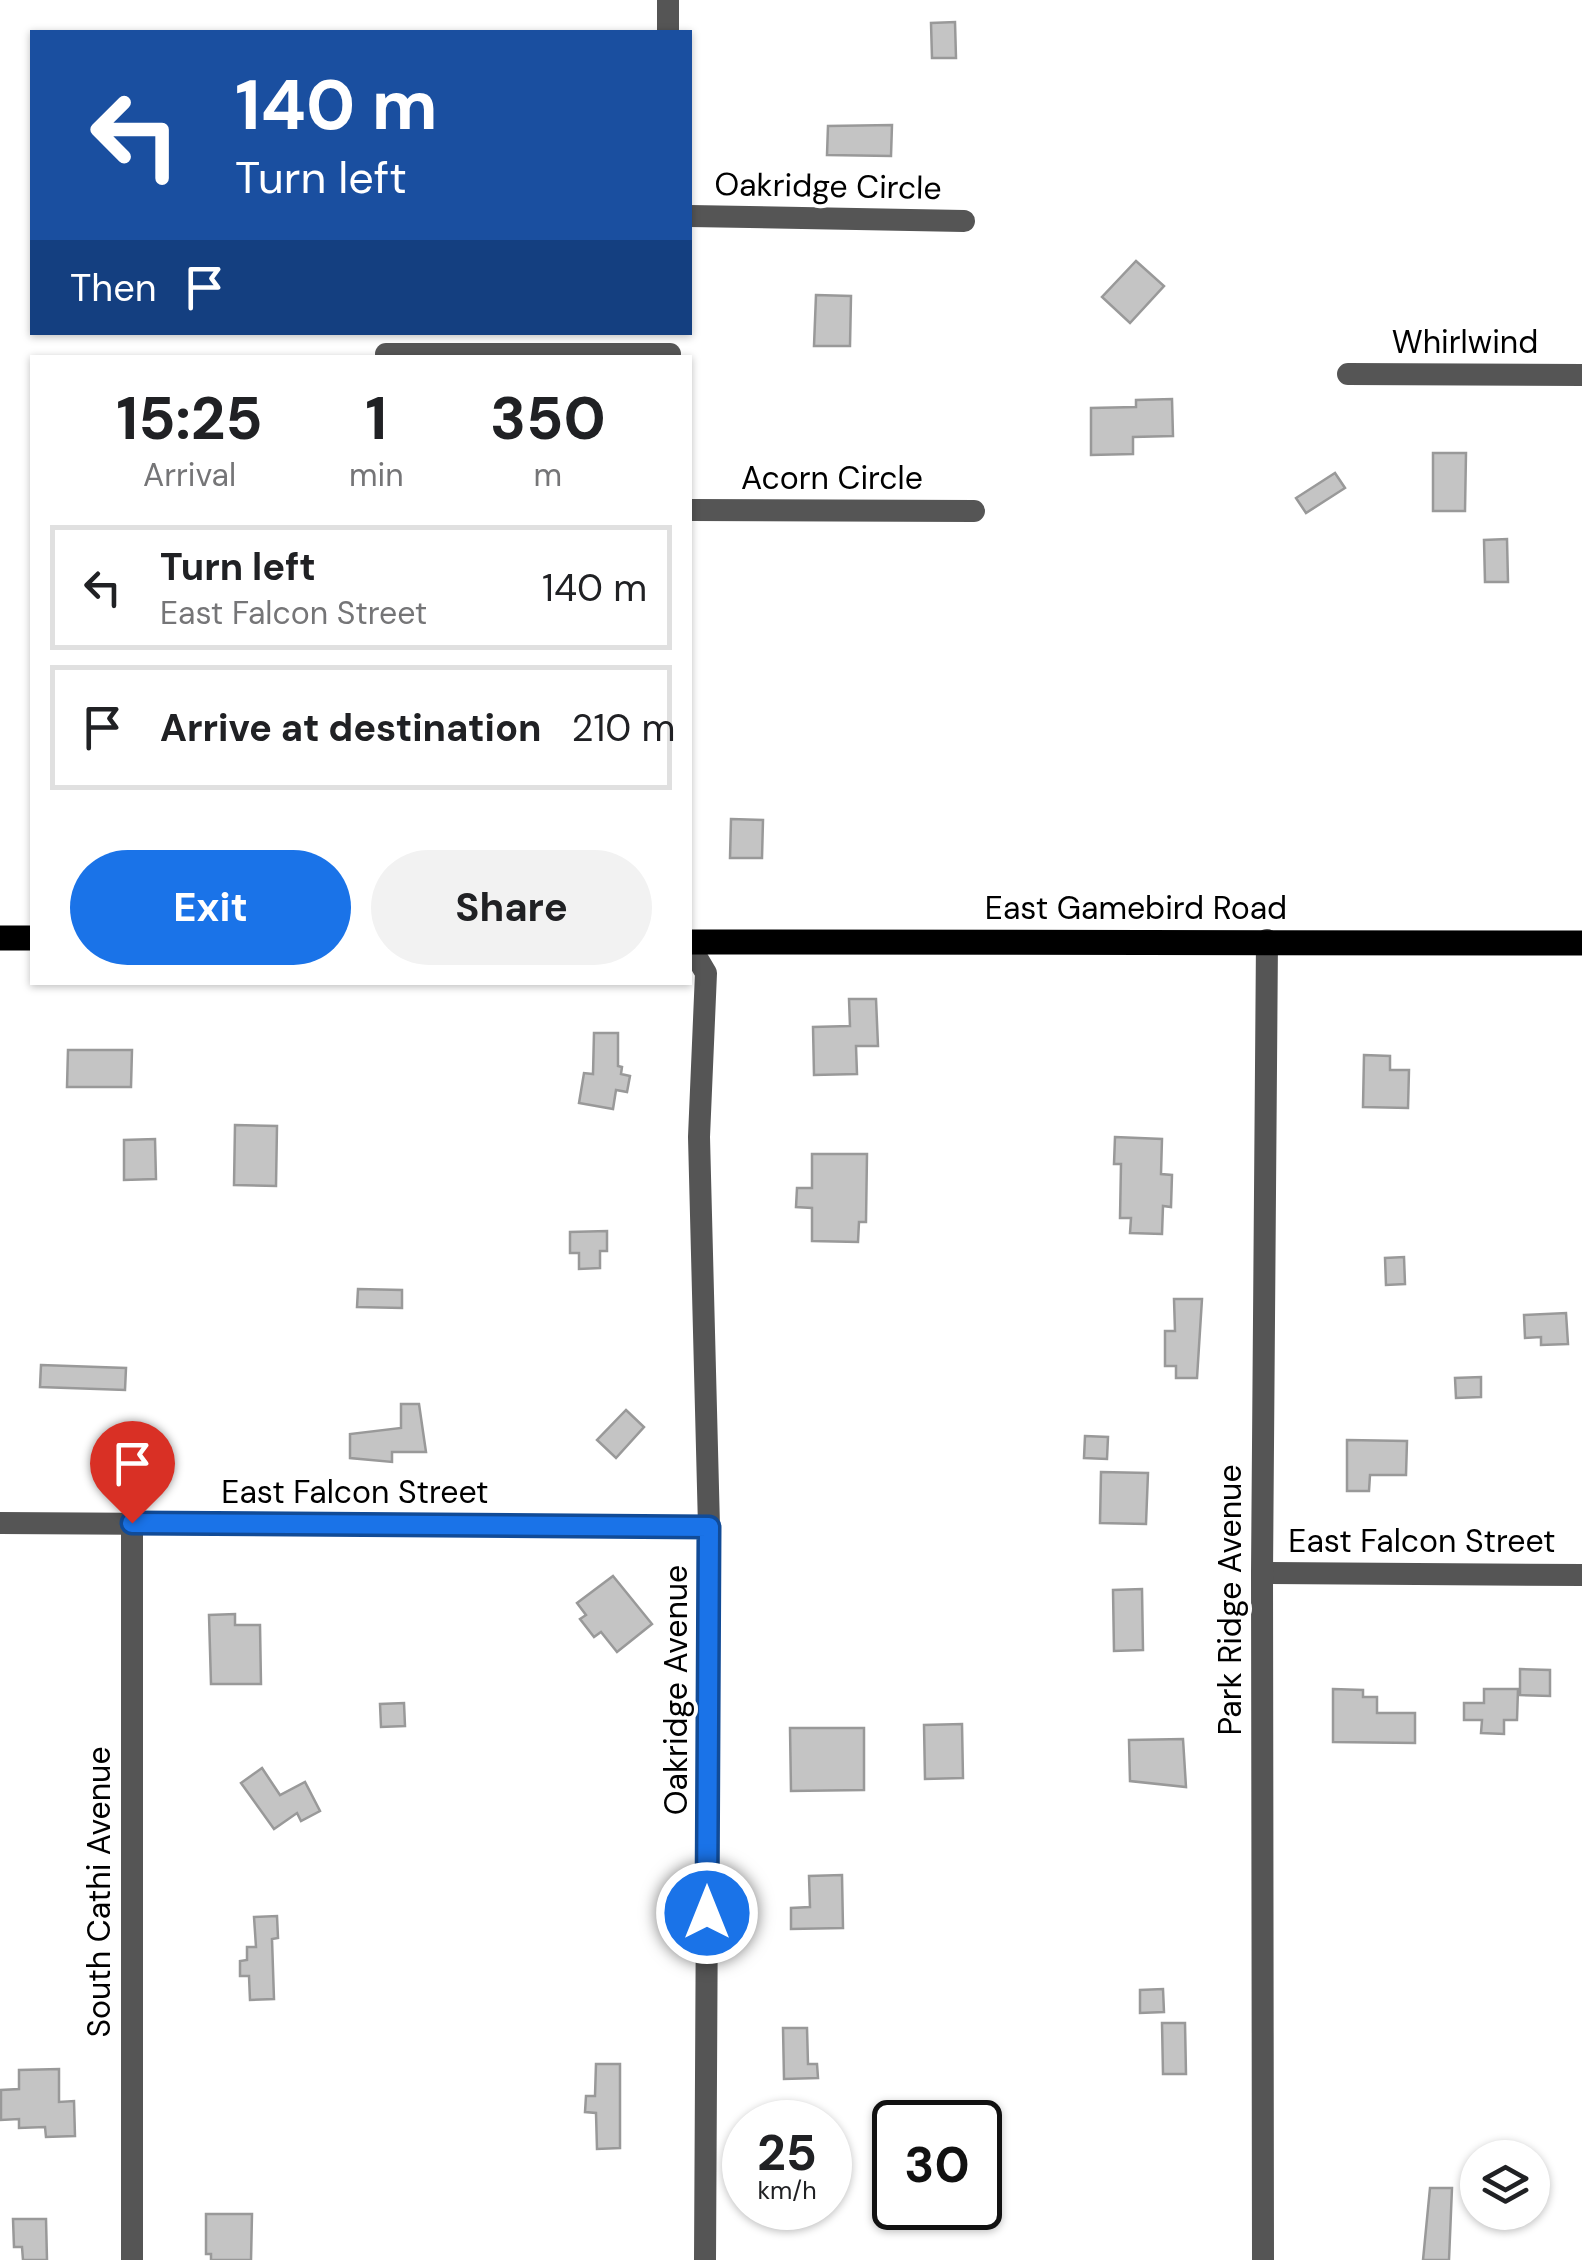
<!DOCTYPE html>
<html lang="en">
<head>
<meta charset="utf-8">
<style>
	:root { --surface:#fff; --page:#f2f2f2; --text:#202124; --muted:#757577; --line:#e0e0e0; --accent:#1a73e8 }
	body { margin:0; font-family:"DM Sans",sans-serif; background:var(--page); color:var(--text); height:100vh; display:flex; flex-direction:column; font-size:38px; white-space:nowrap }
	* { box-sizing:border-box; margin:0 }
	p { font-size:32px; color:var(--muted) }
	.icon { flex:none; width:55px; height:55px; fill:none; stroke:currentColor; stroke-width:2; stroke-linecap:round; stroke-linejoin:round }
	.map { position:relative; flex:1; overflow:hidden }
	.panel { position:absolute; left:30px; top:355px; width:662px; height:630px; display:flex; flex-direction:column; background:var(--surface); border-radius:0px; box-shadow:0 2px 8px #0004 }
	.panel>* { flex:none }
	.banner { position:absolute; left:30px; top:30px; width:662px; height:305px; border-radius:0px; box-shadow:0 2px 8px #0004; background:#1a4fa0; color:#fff; overflow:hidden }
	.tools { position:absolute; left:1460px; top:2140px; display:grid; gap:20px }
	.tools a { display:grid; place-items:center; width:90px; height:90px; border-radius:50%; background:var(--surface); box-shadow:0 2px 8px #0004; font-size:50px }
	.speed { position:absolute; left:722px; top:2100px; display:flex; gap:20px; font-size:50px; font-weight:700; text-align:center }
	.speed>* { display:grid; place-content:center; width:130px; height:130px; border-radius:50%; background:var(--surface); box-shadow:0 2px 8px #0004; line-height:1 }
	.speed small { font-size:25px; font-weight:400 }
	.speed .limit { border:5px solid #111; border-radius:15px; background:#fff; color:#111 }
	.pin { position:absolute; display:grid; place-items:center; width:85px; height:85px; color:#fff; margin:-102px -42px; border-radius:50% 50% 50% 0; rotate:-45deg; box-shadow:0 0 10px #0007 }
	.pin .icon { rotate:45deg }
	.me { position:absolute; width:110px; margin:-55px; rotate:0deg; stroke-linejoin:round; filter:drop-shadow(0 0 8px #0008) }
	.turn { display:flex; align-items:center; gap:35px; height:210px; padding:0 40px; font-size:45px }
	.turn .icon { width:130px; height:130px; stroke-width:2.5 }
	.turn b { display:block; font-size:70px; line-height:85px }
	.then { display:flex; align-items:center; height:95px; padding:0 40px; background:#0003; gap:20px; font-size:38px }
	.eta { display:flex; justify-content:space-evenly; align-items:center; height:170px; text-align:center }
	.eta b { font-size:60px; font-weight:700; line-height:70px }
	.button { display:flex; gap:20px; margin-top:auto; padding:20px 40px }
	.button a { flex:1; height:115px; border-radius:60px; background:var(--accent); color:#fff; font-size:40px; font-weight:700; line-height:115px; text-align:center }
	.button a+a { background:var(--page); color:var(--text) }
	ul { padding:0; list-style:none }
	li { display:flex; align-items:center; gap:30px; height:125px; margin:0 20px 15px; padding:0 20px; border:5px solid var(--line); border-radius:0px }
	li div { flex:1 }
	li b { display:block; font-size:38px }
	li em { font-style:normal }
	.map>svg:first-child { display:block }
</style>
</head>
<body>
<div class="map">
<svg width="1582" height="2260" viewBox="0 0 1582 2260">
	<rect width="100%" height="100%" fill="#fff"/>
	<!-- building -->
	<g fill="#c4c4c4" stroke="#999" stroke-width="2.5">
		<path d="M955,22L956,58H932L931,23Z"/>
		<path d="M892,125L891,156L827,155L828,126Z"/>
		<path d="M1136,261L1164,286L1130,323L1102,297Z"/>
		<path d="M816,295L851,296L850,346H814Z"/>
		<path d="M1172,399L1173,436L1133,437V454L1091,455V408L1136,407V400Z"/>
		<path d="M1433,453H1466L1465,511H1433Z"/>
		<path d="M1335,473L1345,488L1306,513L1296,498Z"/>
		<path d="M1507,539L1508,582H1485L1484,540Z"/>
		<path d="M731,819L763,820L762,858H730Z"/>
		<path d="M849,999H876L878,1046H856L857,1074L814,1075L813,1027L850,1026Z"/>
		<path d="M594,1033H618V1066L622,1067L621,1074L630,1076L627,1092L616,1090L613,1109L579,1103L584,1073L593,1074Z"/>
		<path d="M68,1050H132L131,1087H67Z"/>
		<path d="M1364,1055L1390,1056V1070H1409L1408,1108L1363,1107Z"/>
		<path d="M235,1125L277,1126L276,1186L234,1185Z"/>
		<path d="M1115,1137L1162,1139L1161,1174L1172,1175L1171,1207L1163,1206L1162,1234L1130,1233L1131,1218H1120L1121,1164H1114Z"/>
		<path d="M155,1139L156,1179L124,1180V1140Z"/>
		<path d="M812,1154H867L866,1222H859L858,1242L812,1241V1208L796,1207L797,1188H812Z"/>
		<path d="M607,1231V1251H600V1268L579,1269V1253H570V1232Z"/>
		<path d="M1404,1257L1405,1284L1386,1285L1385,1258Z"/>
		<path d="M358,1289L402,1290V1308L357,1307Z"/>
		<path d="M1174,1299H1202L1197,1378H1176V1366H1165V1331H1175Z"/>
		<path d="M1566,1313L1568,1344L1541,1345V1337L1525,1338L1524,1315Z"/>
		<path d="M41,1365L126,1368L125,1390L40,1387Z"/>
		<path d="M1481,1377V1397L1456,1398L1455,1378Z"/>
		<path d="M401,1404H419L426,1452H392V1462L350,1458V1434L401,1428Z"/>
		<path d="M626,1410L644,1427L616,1458L597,1440Z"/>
		<path d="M1085,1436L1108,1437L1107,1459L1084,1458Z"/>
		<path d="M1347,1440L1407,1441L1406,1475H1370L1369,1491H1347Z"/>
		<path d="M1101,1472L1148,1473L1146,1524L1100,1523Z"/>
		<path d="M613,1576L652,1624L617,1652L601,1632L594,1637L580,1619L586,1615L577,1603Z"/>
		<path d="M1142,1589L1143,1650L1114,1651L1113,1590Z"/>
		<path d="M235,1614V1625H260L261,1684H211L209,1615Z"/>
		<path d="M1520,1669L1550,1670V1696L1520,1695Z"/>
		<path d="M1333,1689L1363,1690V1697H1377V1713H1415V1743L1333,1742Z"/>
		<path d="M1484,1689H1518L1517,1720H1504V1734L1481,1733L1482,1720H1464V1703H1484Z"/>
		<path d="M404,1703L405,1726L381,1727L380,1704Z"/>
		<path d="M962,1724L963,1778L925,1779L924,1725Z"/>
		<path d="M790,1728H864V1790L791,1791Z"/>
		<path d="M1183,1739L1186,1787L1130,1781L1129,1740Z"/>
		<path d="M262,1768L280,1795L305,1782L320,1811L301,1821L297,1813L274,1829L241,1783Z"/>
		<path d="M842,1875L843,1928L791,1929V1908L810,1907L809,1876Z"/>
		<path d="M277,1916L278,1938L272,1939L274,1999L250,2000L249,1976H240V1961L247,1960V1947H256L254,1917Z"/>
		<path d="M1163,1989L1164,2012L1140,2013V1990Z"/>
		<path d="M1162,2023H1185L1186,2074H1163Z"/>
		<path d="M783,2028H807L808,2064H817L818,2078L784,2079Z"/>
		<path d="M596,2064H620V2148L597,2149L596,2113L585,2112L586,2096H595Z"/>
		<path d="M59,2069V2102L74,2101L75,2136L46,2137L45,2127L19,2128V2119L1,2120V2090L19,2089V2070Z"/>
		<path d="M1430,2188H1452L1449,2260H1423Z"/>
		<path d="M206,2214H252L251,2260H211V2254H206Z"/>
		<path d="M13,2219H46L47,2260H23L22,2247H14Z"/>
	</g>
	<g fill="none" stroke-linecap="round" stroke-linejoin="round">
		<!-- minor -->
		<g stroke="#555" stroke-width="22">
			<path d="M668,32V0"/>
			<path d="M690,216L964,221"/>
			<path d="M386,354H670"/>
			<path d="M1348,374L1582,375"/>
			<path d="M690,510L974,511"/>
			<path d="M690,946L706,973L699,1137L709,1527L705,2260"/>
			<path d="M0,1523L709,1527"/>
			<path d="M132,1523V2260"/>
			<path d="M1262,1573L1582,1575"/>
			<path d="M1263,2260L1262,1573L1267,940"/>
		</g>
		<!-- major -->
		<g stroke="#000" stroke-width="25">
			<path d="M0,938H32"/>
			<path d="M690,942L1582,943"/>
		</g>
	</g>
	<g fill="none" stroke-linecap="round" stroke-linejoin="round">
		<defs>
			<path id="route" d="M132,1523L709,1527L707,1913"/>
		</defs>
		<!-- route casing -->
		<use href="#route" stroke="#114b97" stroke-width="25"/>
		<!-- route -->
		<use href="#route" stroke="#1a73e8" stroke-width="18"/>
	</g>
	<g text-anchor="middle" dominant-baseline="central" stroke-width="8" stroke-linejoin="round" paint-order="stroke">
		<!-- street labels -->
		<g font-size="32" fill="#000" stroke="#fff">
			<text transform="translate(828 186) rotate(1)">Oakridge Circle</text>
			<text x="1465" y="342">Whirlwind</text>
			<text x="832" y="478">Acorn Circle</text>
			<text x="1136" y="908">East Gamebird Road</text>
			<text x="355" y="1492">East Falcon Street</text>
			<text x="1422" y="1541">East Falcon Street</text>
			<text transform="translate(1230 1600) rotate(-90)">Park Ridge Avenue</text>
			<text transform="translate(676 1690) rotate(-90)">Oakridge Avenue</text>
			<text transform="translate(99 1892) rotate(-90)">South Cathi Avenue</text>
		</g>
	</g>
</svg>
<div class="tools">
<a><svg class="icon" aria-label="layers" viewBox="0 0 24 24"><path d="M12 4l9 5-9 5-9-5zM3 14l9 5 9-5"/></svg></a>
</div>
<div class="speed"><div>25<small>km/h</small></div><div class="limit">30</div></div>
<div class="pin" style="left:132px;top:1523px;background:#d93025"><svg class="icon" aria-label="arrive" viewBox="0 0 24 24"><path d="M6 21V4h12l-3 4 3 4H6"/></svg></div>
<svg class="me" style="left:707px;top:1913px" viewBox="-20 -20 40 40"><circle r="17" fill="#1a73e8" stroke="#fff" stroke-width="3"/><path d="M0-11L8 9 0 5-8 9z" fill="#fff"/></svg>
<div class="banner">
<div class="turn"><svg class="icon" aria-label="left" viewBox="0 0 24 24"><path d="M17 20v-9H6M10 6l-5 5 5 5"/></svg><div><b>140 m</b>Turn left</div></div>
<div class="then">Then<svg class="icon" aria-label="arrive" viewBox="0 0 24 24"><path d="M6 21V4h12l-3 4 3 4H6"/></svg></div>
</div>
<section class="panel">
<div class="eta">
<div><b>15:25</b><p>Arrival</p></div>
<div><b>1</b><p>min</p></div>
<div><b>350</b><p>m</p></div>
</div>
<ul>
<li><svg class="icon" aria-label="left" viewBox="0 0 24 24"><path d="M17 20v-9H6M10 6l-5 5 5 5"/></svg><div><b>Turn left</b><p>East Falcon Street</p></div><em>140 m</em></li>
<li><svg class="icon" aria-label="arrive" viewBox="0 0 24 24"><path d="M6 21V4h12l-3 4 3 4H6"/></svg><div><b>Arrive at destination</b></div><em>210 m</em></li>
</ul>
<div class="button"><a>Exit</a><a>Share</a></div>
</section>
</div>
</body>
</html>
